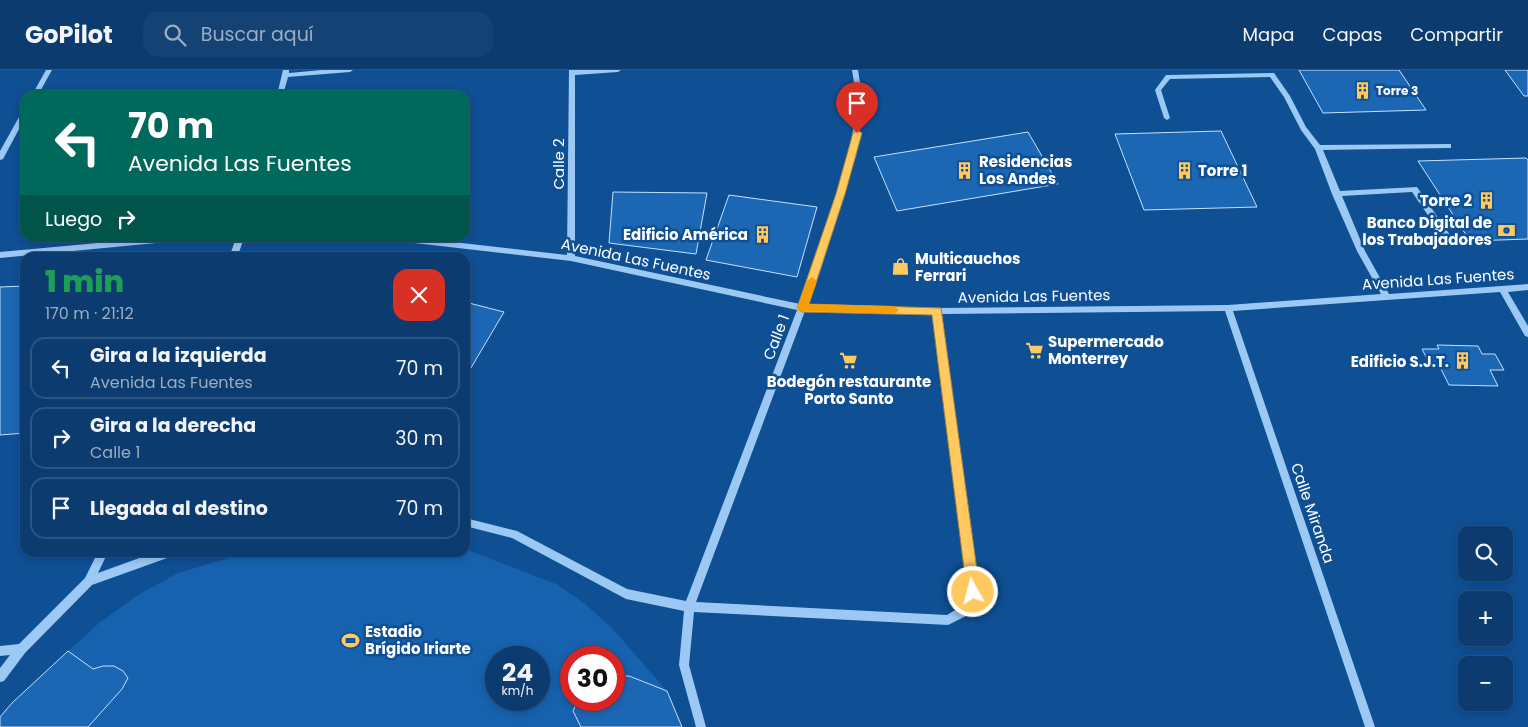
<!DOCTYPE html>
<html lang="es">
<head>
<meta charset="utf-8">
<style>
	:root { --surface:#0b3b6f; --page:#144274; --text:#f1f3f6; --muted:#9aadc3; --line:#2b5582 }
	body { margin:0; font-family:Poppins,sans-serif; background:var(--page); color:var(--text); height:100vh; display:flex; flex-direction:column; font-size:19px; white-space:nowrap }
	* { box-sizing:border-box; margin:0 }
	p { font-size:16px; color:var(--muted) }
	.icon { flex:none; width:28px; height:28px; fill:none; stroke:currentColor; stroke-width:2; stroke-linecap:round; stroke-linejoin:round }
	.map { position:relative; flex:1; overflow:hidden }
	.panel { position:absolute; left:20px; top:182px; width:450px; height:305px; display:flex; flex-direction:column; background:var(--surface); border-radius:15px; box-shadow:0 2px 8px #0003,0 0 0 1px var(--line) }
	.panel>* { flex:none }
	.top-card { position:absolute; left:20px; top:20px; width:450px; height:152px; border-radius:15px; box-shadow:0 2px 8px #0003,0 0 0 1px var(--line); background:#00695c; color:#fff; overflow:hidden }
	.buttons { position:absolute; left:1458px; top:456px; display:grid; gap:10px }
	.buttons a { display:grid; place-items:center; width:55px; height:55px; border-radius:10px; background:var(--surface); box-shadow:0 2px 8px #0003,0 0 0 1px var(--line); font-size:25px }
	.speed { position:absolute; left:485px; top:576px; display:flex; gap:10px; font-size:25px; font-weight:700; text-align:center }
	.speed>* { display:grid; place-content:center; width:65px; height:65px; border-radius:50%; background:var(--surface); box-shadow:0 2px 8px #0003,0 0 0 1px var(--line); line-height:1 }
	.speed small { font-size:12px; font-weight:400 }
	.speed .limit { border:8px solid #d22; background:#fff; color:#111 }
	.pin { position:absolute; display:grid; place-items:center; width:42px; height:42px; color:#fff; margin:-51px -21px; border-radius:50% 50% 50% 0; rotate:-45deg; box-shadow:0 0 5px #0007 }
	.pin .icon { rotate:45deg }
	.me { position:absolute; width:55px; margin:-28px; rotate:353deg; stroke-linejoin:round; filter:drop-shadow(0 0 4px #0008) }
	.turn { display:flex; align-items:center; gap:18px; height:105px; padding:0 25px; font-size:22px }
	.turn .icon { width:65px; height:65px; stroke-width:2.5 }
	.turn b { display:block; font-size:35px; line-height:42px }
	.then { display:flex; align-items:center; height:48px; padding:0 25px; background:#0003; gap:10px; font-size:19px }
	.round { display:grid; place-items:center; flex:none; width:52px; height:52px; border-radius:15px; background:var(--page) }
	.head { display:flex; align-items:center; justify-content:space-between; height:85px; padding:0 25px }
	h1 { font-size:30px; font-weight:800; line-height:38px; color:#1e9e55 }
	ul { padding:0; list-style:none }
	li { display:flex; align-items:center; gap:15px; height:62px; margin:0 10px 8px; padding:0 15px; border:2px solid var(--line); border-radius:15px }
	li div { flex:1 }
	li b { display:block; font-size:19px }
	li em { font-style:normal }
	header { display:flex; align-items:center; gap:30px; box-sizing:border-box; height:70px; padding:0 25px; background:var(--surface); border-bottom:1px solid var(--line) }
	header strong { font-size:24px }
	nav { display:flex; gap:28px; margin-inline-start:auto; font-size:18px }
	.search { width:350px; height:45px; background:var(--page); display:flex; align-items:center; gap:12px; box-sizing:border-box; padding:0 18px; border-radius:15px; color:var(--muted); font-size:19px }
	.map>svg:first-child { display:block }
</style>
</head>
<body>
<header>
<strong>GoPilot</strong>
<div class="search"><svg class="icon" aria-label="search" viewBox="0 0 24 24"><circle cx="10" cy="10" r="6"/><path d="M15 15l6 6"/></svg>Buscar aquí</div>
<nav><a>Mapa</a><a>Capas</a><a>Compartir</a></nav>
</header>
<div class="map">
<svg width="1528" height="657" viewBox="0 0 1528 657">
	<rect width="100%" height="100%" fill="#0f4f94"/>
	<!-- green -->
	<path fill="#1662ae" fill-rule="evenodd" d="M465,479L556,514L584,533L613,559L667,621L682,657H0L12,633L98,554L138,525L178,503L246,483L465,482ZM496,588H539V630H496ZM571,588H614V630H571Z"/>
	<!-- building -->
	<g fill="#1c67b4" stroke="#c4e1fe">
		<path d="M1299,0H1399L1426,40L1323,43Z"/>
		<path d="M1505,0H1528V26H1524Z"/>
		<path d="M1221,61L1257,137L1144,140L1115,64Z"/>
		<path d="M1028,62L1058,114L897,141L874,87Z"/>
		<path d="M1526,88L1528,90V169L1470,171L1418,91Z"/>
		<path d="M613,122L707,123L696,184L609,173Z"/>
		<path d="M729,125L817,137L797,207L706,190Z"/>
		<path d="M25,216V363L0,365V217Z"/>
		<path d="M465,232L504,242L465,308Z"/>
		<path d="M1437,275L1478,276L1482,284H1495L1504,300H1490L1498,316L1449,315L1440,297H1431L1422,279H1439Z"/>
		<path d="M68,581L93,599L103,596H114L123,601L128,608L122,619L88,657H0V647L12,633Z"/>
		<path d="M617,606H629L667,621L682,657H581L573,641L578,630H614V607Z"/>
	</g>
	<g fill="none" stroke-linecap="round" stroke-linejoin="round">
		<!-- minor -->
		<g fill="#9cc8f4" fill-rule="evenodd">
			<path d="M46,0H52L38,25H32Z"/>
			<path d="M283,0H289V3L322,0H353L350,2L288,7L283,25H277Z"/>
			<path d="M569,0H621L618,2L575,5V186L800,234L813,199L848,86L856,44V25L852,0H858L862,25V44L856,86L821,199L807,235L937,238L1228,235L1381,224L1357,181L1332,124L1315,79L1301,60L1284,27L1270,7L1170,9L1161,20L1170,48L1167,50L1164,48L1155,20L1166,5H1168L1274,3L1290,26L1306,57L1320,75L1451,74V78H1448L1323,80L1340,121L1417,117L1450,165L1449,167H1443L1412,122L1342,126L1365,181L1389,224L1528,214V220L1508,222L1528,256V267L1525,266L1500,222L1233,241L1375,657H1365L1225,241L942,244L978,522L968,545L948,555L694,542L689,595L706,657H696L679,595L684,541L626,529L512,468L465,456V448L517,461L627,519L686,531L797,240L571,191L397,171L393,168H418L567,185ZM805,241L933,244L968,522L960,537L947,545L696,532Z"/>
			<path d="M23,40H25V48L3,89L0,90V81Z"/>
			<path d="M152,168H181L177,171L0,188V182Z"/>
			<path d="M236,168H244L237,188H229Z"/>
			<path d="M98,482H108L98,503L156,482H175L173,485L170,487L92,515L25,583L4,611L0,612V598L10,585L0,586V576L19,574L85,508Z"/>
		</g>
	</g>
	<!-- route -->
	<path fill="#ffc95f" stroke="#a6833e" d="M857,60L862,63L845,124L809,234L941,238L980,522L978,527L973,529L969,527L967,522L932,245L802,242L797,238L836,124L853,63Z"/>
	<!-- slow -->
	<path fill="#f59e0b" d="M812,207L817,211L809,234L894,236L899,240L894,244L798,241L797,238L807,211Z"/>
	<!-- icons -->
	<defs>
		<symbol id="building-bare" viewBox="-9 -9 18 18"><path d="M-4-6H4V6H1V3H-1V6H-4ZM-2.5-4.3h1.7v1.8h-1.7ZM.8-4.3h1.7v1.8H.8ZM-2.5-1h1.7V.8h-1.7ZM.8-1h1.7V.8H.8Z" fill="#ffc95f" stroke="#0f4f94" stroke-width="2.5" paint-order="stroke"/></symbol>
		<symbol id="bank-bare" viewBox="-9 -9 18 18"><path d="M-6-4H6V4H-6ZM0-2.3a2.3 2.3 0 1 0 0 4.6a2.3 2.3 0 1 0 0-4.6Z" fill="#ffc95f" stroke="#0f4f94" stroke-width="2.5" paint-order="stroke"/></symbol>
		<symbol id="shop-bare" viewBox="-9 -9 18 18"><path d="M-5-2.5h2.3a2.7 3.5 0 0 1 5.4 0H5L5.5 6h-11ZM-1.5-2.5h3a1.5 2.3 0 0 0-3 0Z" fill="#ffc95f" stroke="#0f4f94" stroke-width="2.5" paint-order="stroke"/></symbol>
		<symbol id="supermarket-bare" viewBox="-9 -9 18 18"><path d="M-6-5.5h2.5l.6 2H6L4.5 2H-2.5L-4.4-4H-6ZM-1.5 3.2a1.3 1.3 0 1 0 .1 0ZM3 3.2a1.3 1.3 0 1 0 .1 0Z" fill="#ffc95f" stroke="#0f4f94" stroke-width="2.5" paint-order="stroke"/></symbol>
		<symbol id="stadium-bare" viewBox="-9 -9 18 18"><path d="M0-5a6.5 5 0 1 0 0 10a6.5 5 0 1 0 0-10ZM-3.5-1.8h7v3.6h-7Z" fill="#ffc95f" stroke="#0f4f94" stroke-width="2.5" paint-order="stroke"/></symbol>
	</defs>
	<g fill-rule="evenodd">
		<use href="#building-bare" x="1350" y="8" width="25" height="25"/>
		<use href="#building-bare" x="952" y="88" width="25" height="25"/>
		<use href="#building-bare" x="1172" y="88" width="25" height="25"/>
		<use href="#building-bare" x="1474" y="118" width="25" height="25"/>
		<use href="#bank-bare" x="1494" y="148" width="25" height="25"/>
		<use href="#building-bare" x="750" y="152" width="25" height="25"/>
		<use href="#shop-bare" x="888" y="184" width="25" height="25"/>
		<use href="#supermarket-bare" x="1022" y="268" width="25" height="25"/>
		<use href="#supermarket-bare" x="836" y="278" width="25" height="25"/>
		<use href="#building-bare" x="1450" y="278" width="25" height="25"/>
		<use href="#stadium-bare" x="338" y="558" width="25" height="25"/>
	</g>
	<g text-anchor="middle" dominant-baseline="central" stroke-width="5" stroke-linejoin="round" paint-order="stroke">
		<!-- far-poi labels -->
		<g font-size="12" font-weight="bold" fill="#fff" stroke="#0f4f94" text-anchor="start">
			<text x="1376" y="20">Torre 3</text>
		</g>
		<!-- poi labels -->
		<g font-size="15" font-weight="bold" fill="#fff" stroke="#0f4f94" text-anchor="start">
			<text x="979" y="91">Residencias<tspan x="979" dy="17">Los Andes</tspan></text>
			<text x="1198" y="100">Torre 1</text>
			<text x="1472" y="130" text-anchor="end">Torre 2</text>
			<text x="1492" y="152" text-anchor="end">Banco Digital de<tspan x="1492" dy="17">los Trabajadores</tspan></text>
			<text x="748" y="164" text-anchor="end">Edificio América</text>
			<text x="915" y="188">Multicauchos<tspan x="915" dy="17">Ferrari</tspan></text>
			<text x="1048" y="271">Supermercado<tspan x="1048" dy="17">Monterrey</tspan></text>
			<text x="1449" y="291" text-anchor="end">Edificio S.J.T.</text>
			<text x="849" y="311" text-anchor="middle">Bodegón restaurante<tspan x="849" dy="17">Porto Santo</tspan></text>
			<text x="365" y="561">Estadio<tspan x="365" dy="17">Brígido Iriarte</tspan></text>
		</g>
		<!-- street labels -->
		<g font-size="15" fill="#fff" stroke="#0f4f94">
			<text transform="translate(558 94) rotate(-90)">Calle 2</text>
			<text transform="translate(636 189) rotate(12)">Avenida Las Fuentes</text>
			<text transform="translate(1438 209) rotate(-4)">Avenida Las Fuentes</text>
			<text transform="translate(1034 226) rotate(-1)">Avenida Las Fuentes</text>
			<text transform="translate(776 267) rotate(-69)">Calle 1</text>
			<text transform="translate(1313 443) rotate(71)">Calle Miranda</text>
		</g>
	</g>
</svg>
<div class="buttons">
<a><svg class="icon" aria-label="search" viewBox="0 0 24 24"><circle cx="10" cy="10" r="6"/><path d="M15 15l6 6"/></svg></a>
<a>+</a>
<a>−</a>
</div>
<div class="speed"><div>24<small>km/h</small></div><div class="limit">30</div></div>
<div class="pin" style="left:857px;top:63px;background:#d93025"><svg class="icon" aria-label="arrive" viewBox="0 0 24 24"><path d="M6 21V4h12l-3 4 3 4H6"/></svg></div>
<svg class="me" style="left:973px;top:522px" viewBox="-20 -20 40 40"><circle r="17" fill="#ffc95f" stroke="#fff" stroke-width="3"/><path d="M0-11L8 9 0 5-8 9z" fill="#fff"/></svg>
<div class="top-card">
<div class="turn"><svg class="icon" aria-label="left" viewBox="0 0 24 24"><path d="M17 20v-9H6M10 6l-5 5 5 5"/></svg><div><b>70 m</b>Avenida Las Fuentes</div></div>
<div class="then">Luego<svg class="icon" aria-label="right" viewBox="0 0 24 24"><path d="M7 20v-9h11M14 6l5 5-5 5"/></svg></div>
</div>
<section class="panel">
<div class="head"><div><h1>1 min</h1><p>170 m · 21:12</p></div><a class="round" style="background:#d93025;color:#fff"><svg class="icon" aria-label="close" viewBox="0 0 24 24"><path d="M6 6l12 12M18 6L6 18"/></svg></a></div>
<ul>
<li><svg class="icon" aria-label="left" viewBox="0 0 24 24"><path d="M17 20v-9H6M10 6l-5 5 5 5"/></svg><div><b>Gira a la izquierda</b><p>Avenida Las Fuentes</p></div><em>70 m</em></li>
<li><svg class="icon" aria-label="right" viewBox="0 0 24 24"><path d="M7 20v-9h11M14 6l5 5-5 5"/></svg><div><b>Gira a la derecha</b><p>Calle 1</p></div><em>30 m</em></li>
<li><svg class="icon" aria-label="arrive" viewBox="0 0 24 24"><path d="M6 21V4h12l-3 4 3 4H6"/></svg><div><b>Llegada al destino</b></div><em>70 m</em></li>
</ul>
</section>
</div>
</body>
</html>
